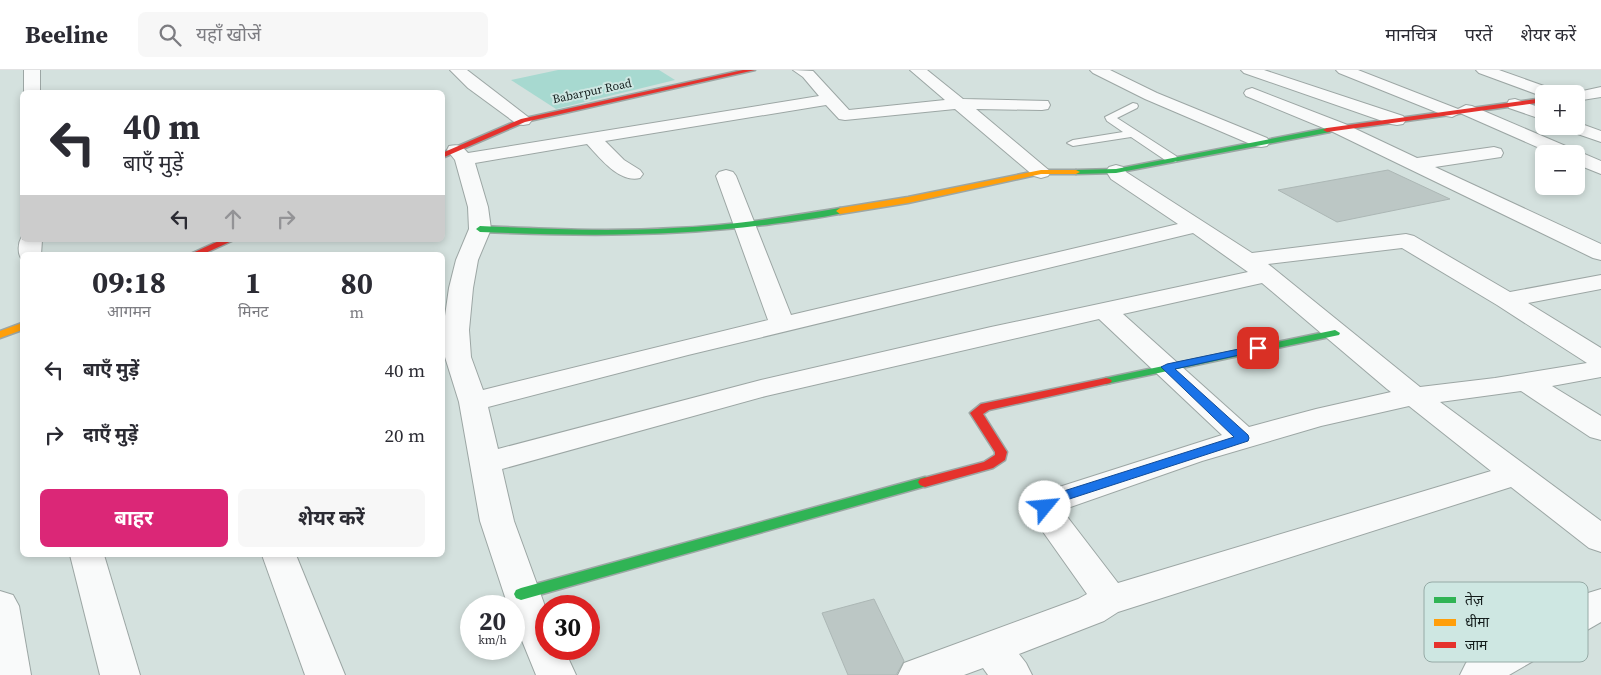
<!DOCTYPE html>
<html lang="hi">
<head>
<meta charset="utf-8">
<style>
	:root { --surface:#fff; --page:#f7f7f7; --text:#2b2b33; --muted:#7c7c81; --line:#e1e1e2; --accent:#db2777 }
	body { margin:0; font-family:"Source Serif 4","Noto Sans Devanagari",serif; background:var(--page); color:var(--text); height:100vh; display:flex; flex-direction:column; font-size:19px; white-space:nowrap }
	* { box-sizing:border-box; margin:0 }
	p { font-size:16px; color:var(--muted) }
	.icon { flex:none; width:28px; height:28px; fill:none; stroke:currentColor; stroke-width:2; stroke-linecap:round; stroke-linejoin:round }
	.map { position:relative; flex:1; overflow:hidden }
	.side { position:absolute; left:20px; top:182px; width:425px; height:305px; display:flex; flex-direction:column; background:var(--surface); border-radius:8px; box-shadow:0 2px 8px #0003 }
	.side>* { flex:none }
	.top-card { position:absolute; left:20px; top:20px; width:425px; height:152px; border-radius:8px; box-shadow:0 2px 8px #0003; background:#fff; color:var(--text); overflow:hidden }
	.tools { position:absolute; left:1535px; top:15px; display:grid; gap:10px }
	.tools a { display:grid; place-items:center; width:50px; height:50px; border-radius:8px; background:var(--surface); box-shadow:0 2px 8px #0003; font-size:25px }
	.speed { position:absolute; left:460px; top:525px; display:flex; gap:10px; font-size:25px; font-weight:700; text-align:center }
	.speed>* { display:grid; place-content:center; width:65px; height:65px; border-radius:50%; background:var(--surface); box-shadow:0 2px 8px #0003; line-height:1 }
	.speed small { font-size:12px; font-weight:400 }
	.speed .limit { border:8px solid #d22; background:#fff; color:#111 }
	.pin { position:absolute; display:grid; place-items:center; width:42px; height:42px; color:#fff; margin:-21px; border-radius:10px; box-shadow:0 2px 8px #0006 }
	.me { position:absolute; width:55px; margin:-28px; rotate:62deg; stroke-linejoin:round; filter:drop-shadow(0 0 4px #0008) }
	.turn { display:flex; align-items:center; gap:18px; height:105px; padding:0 20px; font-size:22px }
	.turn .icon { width:65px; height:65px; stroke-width:2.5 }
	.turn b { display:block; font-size:35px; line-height:42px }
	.lanes { display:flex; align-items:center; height:48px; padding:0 20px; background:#0003; justify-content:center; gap:25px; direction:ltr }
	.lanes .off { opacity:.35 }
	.eta { display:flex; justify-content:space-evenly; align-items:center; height:85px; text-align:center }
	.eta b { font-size:30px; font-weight:700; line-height:35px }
	.cta { display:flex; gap:10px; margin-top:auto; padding:10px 20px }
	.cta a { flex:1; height:58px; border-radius:8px; background:var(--accent); color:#fff; font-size:20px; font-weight:700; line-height:58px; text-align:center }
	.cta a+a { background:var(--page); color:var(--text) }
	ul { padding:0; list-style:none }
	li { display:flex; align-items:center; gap:15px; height:65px; padding:0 20px }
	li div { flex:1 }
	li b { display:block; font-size:19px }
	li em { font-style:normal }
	header { display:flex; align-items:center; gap:30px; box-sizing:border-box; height:70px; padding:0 25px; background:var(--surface); border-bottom:1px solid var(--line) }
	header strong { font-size:24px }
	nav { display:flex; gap:28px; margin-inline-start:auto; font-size:18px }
	.search { width:350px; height:45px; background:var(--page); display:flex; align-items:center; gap:12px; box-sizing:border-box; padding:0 18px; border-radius:8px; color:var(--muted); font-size:19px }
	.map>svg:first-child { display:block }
</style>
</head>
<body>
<header>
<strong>Beeline</strong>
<div class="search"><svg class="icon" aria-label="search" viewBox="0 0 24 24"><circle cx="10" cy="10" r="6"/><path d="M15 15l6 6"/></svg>यहाँ खोजें</div>
<nav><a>मानचित्र</a><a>परतें</a><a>शेयर करें</a></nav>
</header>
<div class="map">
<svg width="1601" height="605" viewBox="0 0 1601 605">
	<rect width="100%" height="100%" fill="#d4e1de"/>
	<!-- green -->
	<path fill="#a7d9d0" d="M558,0H659L675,10L556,39L511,10Z"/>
	<!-- building -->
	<g fill="#bcc7c5" stroke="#acb7b5">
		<path d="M1388,100L1450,129L1337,152L1278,120Z"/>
		<path d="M874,529L904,591L896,605H848L822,543Z"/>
	</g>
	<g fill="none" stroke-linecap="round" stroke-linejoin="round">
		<defs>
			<path id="lane" d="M1133,33L1137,34L1138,36L1137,38L1117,48L1176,86L1178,89L1176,92H1168L1131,67L1073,76L1067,73L1073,70L1123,62L1107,51L1105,47Z"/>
			<g id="street">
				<rect x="24" y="0" width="16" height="22"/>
				<path d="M450,0H467L532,50L529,54L523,55L517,54L468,18Z"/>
				<path d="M793,0L813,1L849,40L945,30L910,0H927L963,29L1048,31L1050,35L1048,39L1042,40L976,39L1051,102L1048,106L1041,108L1034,106L955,39L845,50L839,49L826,35L605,71L624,90L640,100L643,104L640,108C619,113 600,88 587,74L475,93L488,137L491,159L478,190L473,218L469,260L471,287L483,320L768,250L716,106L719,102L726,100L733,102L736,106L791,245L1178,154L1111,109L1106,101L1109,97L1116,95L1123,97L1126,102L1252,183L1406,164L1414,166L1510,222L1601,205V219L1528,233L1601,278V307L1552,316L1601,346V370L1590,367L1521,321L1440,332L1601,451V482L1589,478L1511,417L1118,542L1104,551L1019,584L1026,593L1032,605H988L983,598L964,605H898L904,593L1078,529L1087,524L1029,442L1030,433L1034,425L1222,365L1099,249L766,326L502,399L514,451L546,539V579H564L576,605H536L514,551V536H508L480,451L459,332L445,287L443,260L449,218L456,190L469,159L468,137L455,90L447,80L449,76C459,74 462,76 468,83L819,26L803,7ZM1193,163L1248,202L991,257L761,310L498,379L488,337L688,285ZM1402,178L1497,235L1587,293L1495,308L1420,317L1268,194ZM1262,213L1387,319L1391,322L1316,339L1249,357L1123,244ZM1409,336L1491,401L1118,513L1062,440L1202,391L1321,356Z"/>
				<path d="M1090,0H1110L1157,23L1267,68L1270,72L1267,76L1261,77L1255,76L1145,29L1093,3Z"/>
				<path d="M1241,0H1264L1403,46L1406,50L1403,54L1397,55L1391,54L1244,3Z"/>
				<path d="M1336,0H1358L1458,39L1466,35L1472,36L1601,91V104L1576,94V84H1553L1460,43L1452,47L1446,46L1339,3Z"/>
				<path d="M1476,0H1499L1558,21L1560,24H1544V27L1479,3Z"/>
				<path d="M1601,17V27L1576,31V24H1569Z"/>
				<path d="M1252,18L1345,54L1417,88L1494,77L1501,79L1503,83L1501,87L1435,97L1601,174V190L1593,188L1333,62L1246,26L1244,23L1246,20Z"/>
				<path d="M1515,29L1544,39V50L1509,38L1507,34L1509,30Z"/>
				<path d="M1576,52L1601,61V72L1566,60L1563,56H1576Z"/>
				<path d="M22,166V170H42L41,185H22V190C17,183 18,173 22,166Z"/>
				<path d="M70,485H104L140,605H100Z"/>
				<path d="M262,485H296L345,605H305Z"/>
				<path d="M1601,519V552L1509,605H1460L1466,593L1472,586L1588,523Z"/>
				<path d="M0,521L13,525L19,536L31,605H0Z"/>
			</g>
			<g id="fast">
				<path d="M1327,58H1330V62L1116,103L1076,104L1072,102L1076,100L1116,99Z"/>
				<path d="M840,138L843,139V143C820,148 795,151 772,154C675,167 578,166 480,162L476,159L480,156C545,159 609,162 674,158C730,156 785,147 840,138Z"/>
				<path d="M1335,260L1340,263L1339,265L1106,314L1100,311L1106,308Z"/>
				<path d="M925,407L930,409L932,412L930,415L521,530L516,528L514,524L516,520L521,518Z"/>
			</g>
			<g id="slow">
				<path d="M1041,100H1076L1080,102L1076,104H1041L908,133L840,144L836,141L840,138L908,127Z"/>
				<path d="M22,253V260L0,268V261Z"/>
			</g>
			<g id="jam">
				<path d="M743,0H755L525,52L442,88V83L521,49Z"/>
				<path d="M1544,28V32L1327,62L1323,60L1327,58Z"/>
				<path d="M221,170H234L201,185H188Z"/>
				<path d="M1106,308L1110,309L1112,311L1110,313L989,340L983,344L1007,382L1005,390L993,398L925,417L920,415L918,412L920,409L984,392L995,385V382L970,343L981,334Z"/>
			</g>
		</defs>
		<!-- lane casing -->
		<use href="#lane" stroke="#9ca6a4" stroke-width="2"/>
		<!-- street casing -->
		<use href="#street" stroke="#9ca6a4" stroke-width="2"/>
		<!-- fast casing -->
		<use href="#fast" stroke="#9ca6a4" stroke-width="3"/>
		<!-- slow casing -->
		<use href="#slow" stroke="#9ca6a4" stroke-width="3"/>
		<!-- jam casing -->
		<use href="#jam" stroke="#9ca6a4" stroke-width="3"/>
		<!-- lane -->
		<use href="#lane" fill="#f9fafa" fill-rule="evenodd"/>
		<!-- street -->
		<use href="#street" fill="#f9fafa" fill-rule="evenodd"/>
		<!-- fast -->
		<use href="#fast" fill="#30b455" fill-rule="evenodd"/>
		<!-- slow -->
		<use href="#slow" fill="#ff9f0a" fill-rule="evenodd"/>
		<!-- jam -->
		<use href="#jam" fill="#e5322d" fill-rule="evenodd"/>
	</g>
	<!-- route -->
	<path fill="#1a73e8" stroke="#114b97" d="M1258,275L1262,276L1263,278L1262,280L1175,299L1248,365L1249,368L1248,371L1057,433L1052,436L1049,440H1040L1038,437L1041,429L1048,426L1234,367L1161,297L1167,294Z"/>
	<g text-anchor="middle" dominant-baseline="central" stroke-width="4" stroke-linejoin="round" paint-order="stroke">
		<!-- far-street labels -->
		<g font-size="12" fill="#131c1b" stroke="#cee7e2">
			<text transform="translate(592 21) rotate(-12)">Babarpur Road</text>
		</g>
	</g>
	<!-- legend -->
	<rect x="1424" y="512" width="164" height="80" rx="8" fill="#cee7e2" stroke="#96aaa6" stroke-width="1"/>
	<rect x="1434" y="527" width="22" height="6" fill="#30b455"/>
	<rect x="1434" y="549" width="22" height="7" fill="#ff9f0a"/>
	<rect x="1434" y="572" width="22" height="6" fill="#e5322d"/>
	<g font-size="14" fill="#131c1b">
		<text x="1465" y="535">तेज़</text>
		<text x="1465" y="557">धीमा</text>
		<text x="1465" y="580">जाम</text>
	</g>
</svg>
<div class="tools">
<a>+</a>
<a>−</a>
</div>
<div class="speed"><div>20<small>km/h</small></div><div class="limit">30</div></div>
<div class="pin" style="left:1258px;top:278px;background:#d93025"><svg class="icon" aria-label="arrive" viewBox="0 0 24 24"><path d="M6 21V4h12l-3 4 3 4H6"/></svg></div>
<svg class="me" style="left:1045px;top:437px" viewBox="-20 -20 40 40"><circle r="19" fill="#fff"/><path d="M0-13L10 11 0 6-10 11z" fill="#1a73e8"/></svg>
<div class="top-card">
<div class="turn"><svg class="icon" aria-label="left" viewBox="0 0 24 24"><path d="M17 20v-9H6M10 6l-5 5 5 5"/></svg><div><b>40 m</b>बाएँ मुड़ें</div></div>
<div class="lanes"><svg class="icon" aria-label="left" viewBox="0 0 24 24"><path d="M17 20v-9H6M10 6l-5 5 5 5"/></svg><svg class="icon off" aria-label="ahead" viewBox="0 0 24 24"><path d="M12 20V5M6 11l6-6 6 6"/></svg><svg class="icon off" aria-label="right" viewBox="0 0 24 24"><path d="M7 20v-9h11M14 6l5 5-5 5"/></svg></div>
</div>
<section class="side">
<div class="eta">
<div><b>09:18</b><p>आगमन</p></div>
<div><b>1</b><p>मिनट</p></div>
<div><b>80</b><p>m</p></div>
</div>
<ul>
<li><svg class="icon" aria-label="left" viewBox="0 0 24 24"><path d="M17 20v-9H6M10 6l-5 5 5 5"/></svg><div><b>बाएँ मुड़ें</b></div><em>40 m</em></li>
<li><svg class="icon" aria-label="right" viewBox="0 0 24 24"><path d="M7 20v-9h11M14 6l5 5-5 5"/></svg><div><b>दाएँ मुड़ें</b></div><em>20 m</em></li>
</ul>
<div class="cta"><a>बाहर</a><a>शेयर करें</a></div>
</section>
</div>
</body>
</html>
